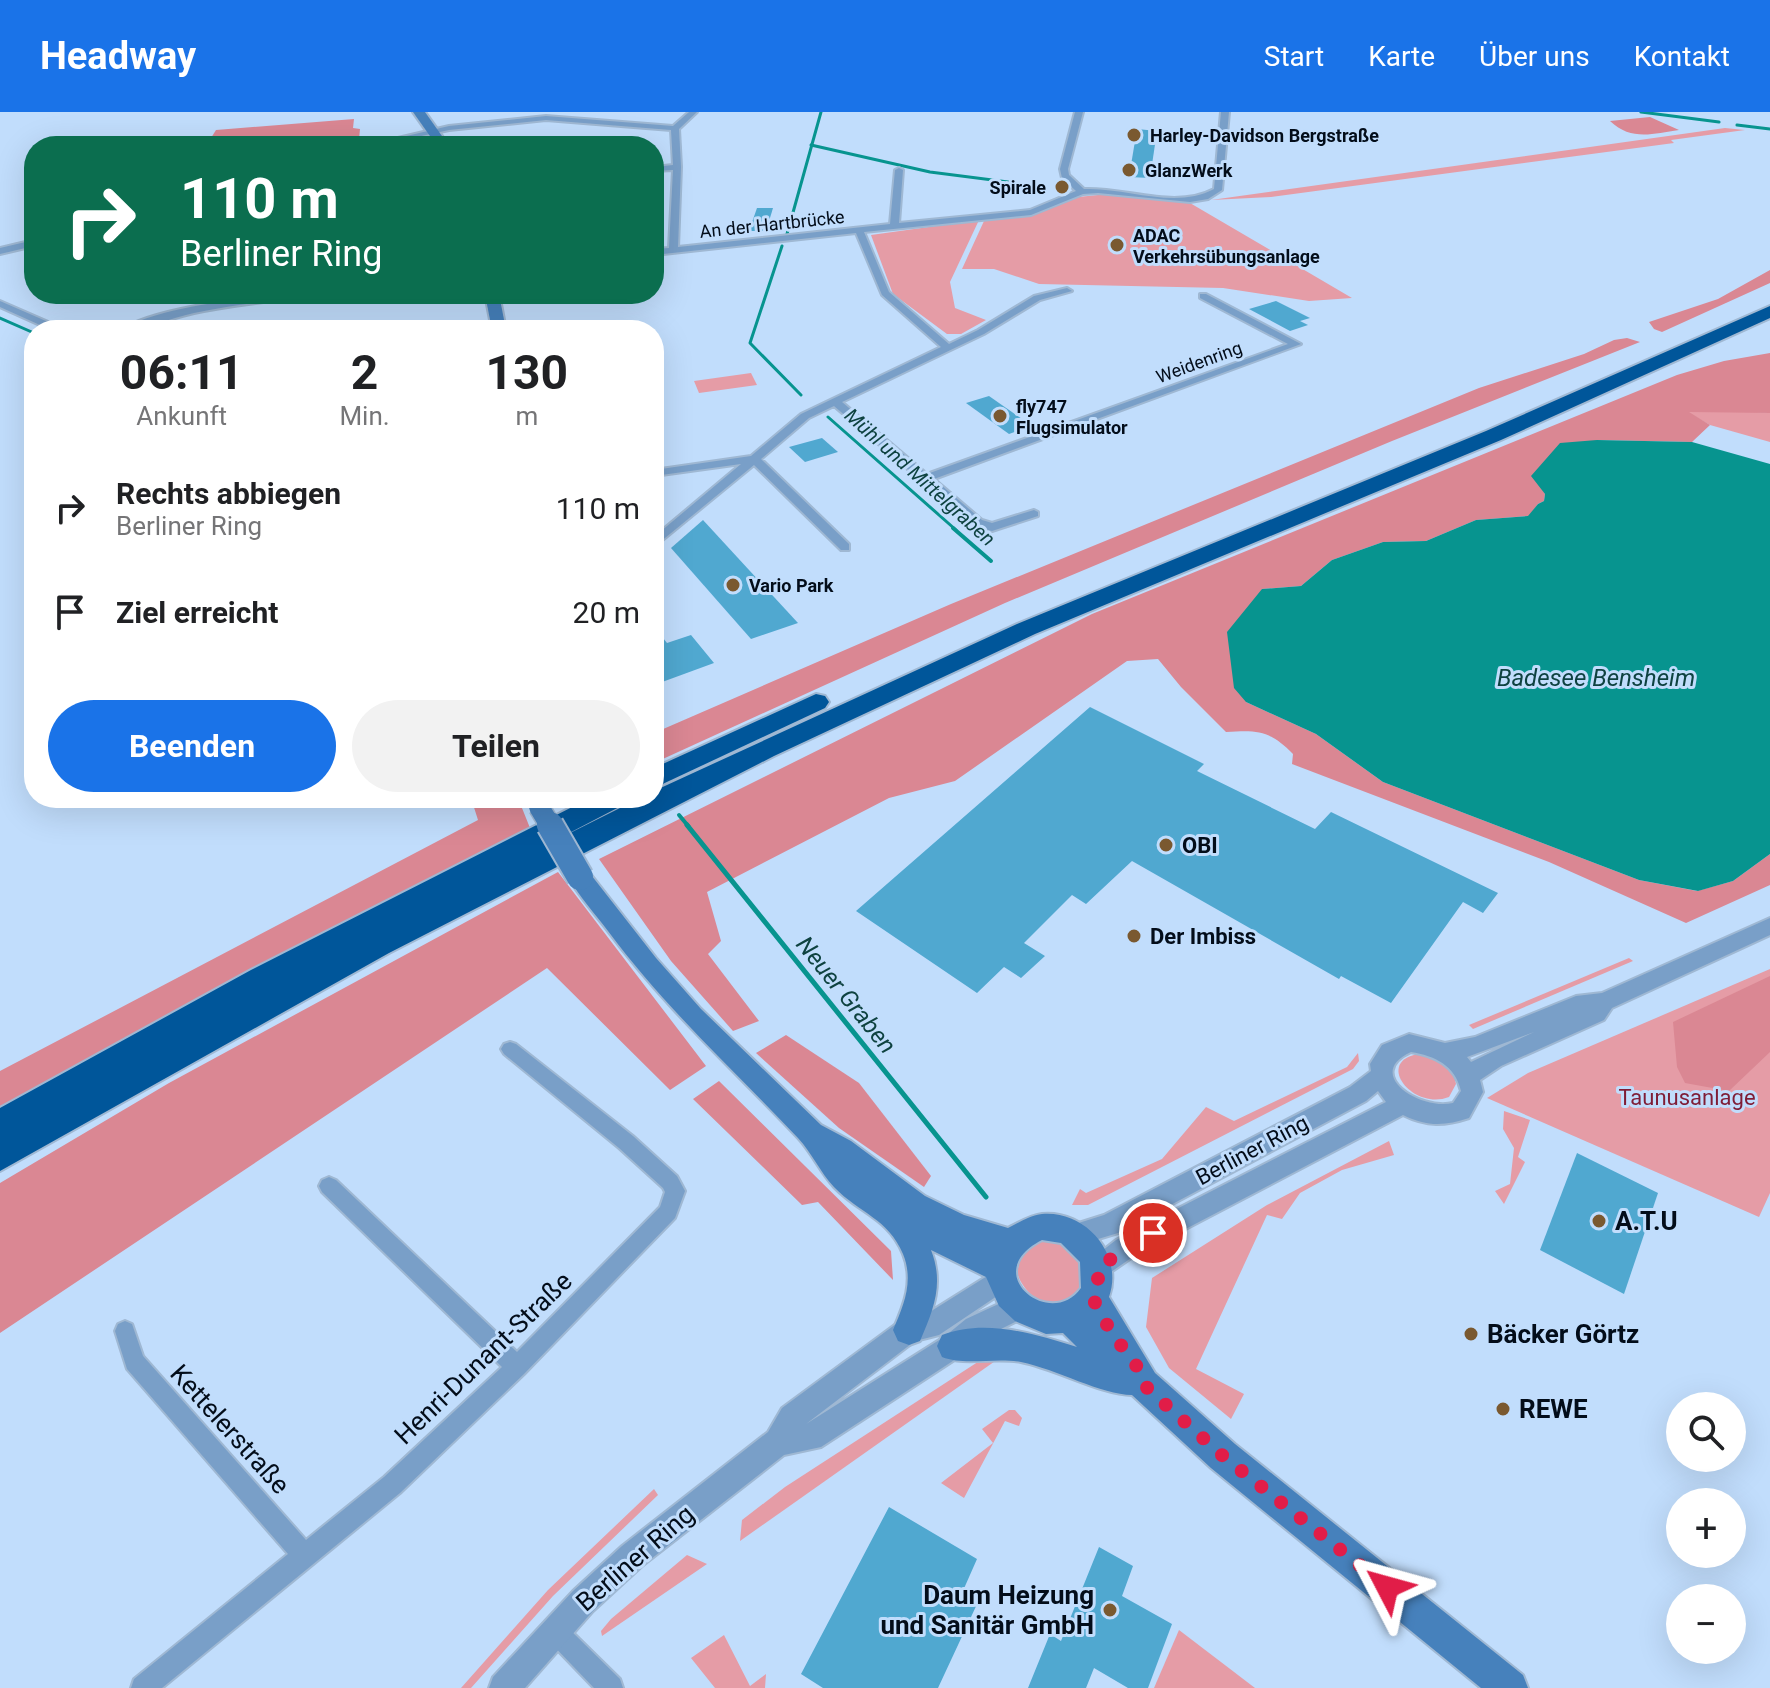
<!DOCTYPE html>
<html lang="de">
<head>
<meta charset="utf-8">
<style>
	:root { --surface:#fff; --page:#f2f2f2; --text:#202124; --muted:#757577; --accent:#1a73e8 }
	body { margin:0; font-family:Roboto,sans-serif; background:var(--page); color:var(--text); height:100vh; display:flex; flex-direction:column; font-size:30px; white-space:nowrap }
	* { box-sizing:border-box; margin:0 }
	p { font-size:26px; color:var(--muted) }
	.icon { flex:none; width:44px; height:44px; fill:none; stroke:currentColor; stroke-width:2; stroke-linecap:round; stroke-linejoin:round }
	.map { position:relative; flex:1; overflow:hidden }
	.panel { position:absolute; left:24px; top:208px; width:640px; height:488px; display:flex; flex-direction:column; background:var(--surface); border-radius:32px; box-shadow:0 8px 32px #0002 }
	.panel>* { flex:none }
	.hud { position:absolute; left:24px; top:24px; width:640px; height:168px; border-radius:32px; box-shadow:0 8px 32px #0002; background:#0b6e4f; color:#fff; overflow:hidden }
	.tools { position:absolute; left:1666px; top:1280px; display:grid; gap:16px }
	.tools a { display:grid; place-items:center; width:80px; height:80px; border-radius:50%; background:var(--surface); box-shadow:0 8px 32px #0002; font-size:40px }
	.pin { position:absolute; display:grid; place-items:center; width:68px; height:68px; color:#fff; margin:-34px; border:4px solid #fff; border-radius:50%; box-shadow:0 2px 8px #0007 }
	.me { position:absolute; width:88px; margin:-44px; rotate:309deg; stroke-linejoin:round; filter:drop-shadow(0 0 6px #0008) }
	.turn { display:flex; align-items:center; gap:28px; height:168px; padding:0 24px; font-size:36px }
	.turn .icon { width:104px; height:104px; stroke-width:2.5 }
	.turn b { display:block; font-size:56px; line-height:68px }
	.eta { display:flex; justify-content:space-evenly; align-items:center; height:136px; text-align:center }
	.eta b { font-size:48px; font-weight:700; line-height:56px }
	.action { display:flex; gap:16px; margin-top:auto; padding:16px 24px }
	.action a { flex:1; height:92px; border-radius:48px; background:var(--accent); color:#fff; font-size:32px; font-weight:700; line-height:92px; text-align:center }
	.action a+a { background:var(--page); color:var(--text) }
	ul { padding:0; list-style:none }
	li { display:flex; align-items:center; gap:24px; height:104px; padding:0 24px }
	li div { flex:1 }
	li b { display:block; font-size:30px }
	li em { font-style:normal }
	header { display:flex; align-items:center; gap:48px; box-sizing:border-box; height:112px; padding:0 40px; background:var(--accent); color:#fff }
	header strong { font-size:38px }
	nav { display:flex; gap:44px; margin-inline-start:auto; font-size:28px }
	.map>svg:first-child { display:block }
</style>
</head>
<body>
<header>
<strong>Headway</strong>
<nav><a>Start</a><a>Karte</a><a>Über uns</a><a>Kontakt</a></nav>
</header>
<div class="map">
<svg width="1770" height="1576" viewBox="0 0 1770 1576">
	<rect width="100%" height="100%" fill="#c1ddfc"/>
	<!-- green -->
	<g fill="#e59ca6">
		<path d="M1725,16L1745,18L1671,28L1674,31L1271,85L1211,88Z"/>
		<path d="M1108,82L1190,91L1352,186L1309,189L1223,176L1039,172L994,157H962L984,109L1033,102L1078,85Z"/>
		<path d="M979,108L950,170L955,196L986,208L961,222H947L893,182L871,123Z"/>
		<path d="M751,261L757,273L699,281L694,269Z"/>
		<path d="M1743,299L1770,301V330L1710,313L1687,300Z"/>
		<path d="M1629,846L1633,849L1473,917L1469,913Z"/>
		<path d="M1770,857V1081L1759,1105L1487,986L1528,961Z"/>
		<path d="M1358,941L1359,949L1353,957L1088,1093H1072L1080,1077L1086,1081L1162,1047L1206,995L1234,1009L1347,955Z"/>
		<path d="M1418,942C1436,943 1453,953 1456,972L1449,985C1413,999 1374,950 1418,942Z"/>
		<path d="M1504,999L1530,1008L1518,1045L1525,1050L1504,1092L1495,1079L1510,1072L1514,1036L1503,1017Z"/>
		<path d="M1389,1029L1394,1043L1342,1058L1300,1081L1282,1107L1267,1103L1196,1257L1244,1282L1231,1307L1169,1256L1146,1215L1152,1166L1267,1093Z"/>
		<path d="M1052,1127L1074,1136L1088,1166C1085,1171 1082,1180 1078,1184C1055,1206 1023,1184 1017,1160L1022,1140L1041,1128Z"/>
		<path d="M987,1244L998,1247L740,1429L742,1408L785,1375Z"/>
		<path d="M1009,1298H1015L1022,1306L1019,1314L1005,1309L964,1386L941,1371L993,1331L982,1317Z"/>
		<path d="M654,1377L658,1383L553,1484L471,1576H461L548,1478Z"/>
		<path d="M687,1443L707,1452L602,1524L601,1519L611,1507Z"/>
		<path d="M1179,1518L1255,1576H1154Z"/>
		<path d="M724,1523L750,1574L766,1562L765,1576H715L691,1546Z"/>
	</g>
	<!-- forest -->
	<g fill="#da8793">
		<path d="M1650,5L1679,18C1652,22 1631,29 1610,9Z"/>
		<path d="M354,7L353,16L360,17L359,27L329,32L324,29L206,34L216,18Z"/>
		<path d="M1770,158V171L1662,220L1654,217L1649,210L1718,187Z"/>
		<path d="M1627,226L1640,230L1392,329L1005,491L654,651V621L951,492L1479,276L1584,242L1614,228Z"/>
		<path d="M1770,241V301L1689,300L1710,313L1692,330L1597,328L1541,375L1545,382L1544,389L1538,392L1529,404L1476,408L1426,429L1383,430L1332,448L1301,474L1262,477L1246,590L1316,622L1383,670L1639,768L1697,779L1733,769L1770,742V773L1686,811L1549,750L1292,652L1293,642C1269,618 1258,618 1226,620L1181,575L1158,547L1127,549L955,669L889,686L707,780L721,829L708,842L759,909L733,919L671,849L599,747L1092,502L1677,263L1724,249Z"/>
		<path d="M471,686H518L530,716L201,884L0,996V959L478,708Z"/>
		<path d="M558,760L706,954L670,978L547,856L0,1221V1071L169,971Z"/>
		<path d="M1770,864V940L1729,979L1685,971L1677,955L1673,910Z"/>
		<path d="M786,923L859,971L931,1064L924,1075L839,1016L756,941Z"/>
		<path d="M719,969L891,1139L893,1168L818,1090L802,1093L693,987Z"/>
	</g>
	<!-- water -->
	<path fill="#07948f" d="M1597,328L1692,330L1770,352V742L1733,769L1698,779L1639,768L1383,670L1316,622L1246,590L1234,576L1227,520L1262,477L1301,474L1332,448L1383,430L1426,429L1476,408L1528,404L1538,392L1544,389L1545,382L1531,364L1560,331Z"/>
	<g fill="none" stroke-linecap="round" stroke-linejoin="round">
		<!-- stream-far2 -->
		<g stroke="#07948f" stroke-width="3">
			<path d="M1641,0L1719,10"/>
			<path d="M1737,13L1770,17"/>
			<path d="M811,33L930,60L1032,73"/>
			<path d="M787,122L821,0"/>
			<path d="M782,134L750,231L801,283"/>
			<path d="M0,206L34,221"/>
			<path d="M828,305L956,418"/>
		</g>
		<!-- stream-far1 -->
		<g stroke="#07948f" stroke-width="4">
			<path d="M953,416L991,449"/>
			<path d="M679,703L689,715"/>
		</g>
		<!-- stream -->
		<path stroke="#07948f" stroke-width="5" d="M687,713L986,1085"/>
	</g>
	<!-- building -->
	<g fill="#50a8d0">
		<path d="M1137,17L1157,19L1150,66L1129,65Z"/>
		<path d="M757,96H773L766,119H749Z"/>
		<path d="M1276,189L1310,206L1300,209L1308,213L1290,219L1249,197Z"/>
		<path d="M989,284L1032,314L1009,322L966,291Z"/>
		<path d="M822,326L838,340L805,350L789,335Z"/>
		<path d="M703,408L798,511L751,527L671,436Z"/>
		<path d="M654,515L667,531L691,523L714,551L654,573Z"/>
		<path d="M1090,595L1204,652L1197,659L1315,717L1331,700L1498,781L1483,801L1463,790L1391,891L1341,864L1339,867L1132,749L1086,792L1072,783L1024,831L1045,844L1021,866L1004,855L977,881L856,799Z"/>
		<path d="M1577,1041L1658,1081L1624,1182L1540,1138Z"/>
		<path d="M889,1395L977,1447L962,1481L978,1490L938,1576H823L801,1562Z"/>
		<path d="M1099,1435L1133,1454L1122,1484L1172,1512L1148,1576H1128L1094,1556L1086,1576H1028L1050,1522L1061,1529Z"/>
	</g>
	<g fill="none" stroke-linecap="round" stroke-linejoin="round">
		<defs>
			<g id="minor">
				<path d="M689,0H697L679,17L681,55L678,135L890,112L895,58L899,56L903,58L899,111L1030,98L1076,79L1062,66L1060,57L1075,0H1083L1068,57L1069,63L1084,77C1126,75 1175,98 1214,77L1221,0H1229L1222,78L1208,87L1190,90L1098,81L1083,82L1031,103L864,120L889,180L949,232L978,218L1034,184L1067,176L1072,179L1040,188L984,222L842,290L927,362L1288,232L1200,186V182H1206L1301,232L934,367L982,408L992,411L1034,398L1038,400V404L992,419L974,414L834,294L809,306L761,347L849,432V438H841L754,353L654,435V425L741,352L654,364V358L751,344L801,302L941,235L882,183L856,121L654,143V137L669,136L673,58L654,59V55L673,53L671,18L546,8L449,18L385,32L381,30L449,14L546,4L673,14Z"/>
				<path d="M34,128V134L0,142V136Z"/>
				<path d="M281,182H311L306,185C269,189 231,193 194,201C170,206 146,218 121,218C154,196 240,187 281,182Z"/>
				<path d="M0,189L62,216L64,218H51L0,195Z"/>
				<path d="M510,930L516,932L633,1024L677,1064L685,1079L675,1106L524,1262L400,1381L162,1576H131L134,1567L288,1442L127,1257L115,1219L118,1212L125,1209L132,1212L143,1244L306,1428L384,1365L502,1255L322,1080L319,1074L322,1068L329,1065L336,1068L517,1240L660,1095L665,1080L663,1076L619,1036L504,942L501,937L504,932Z"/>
				<path d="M555,1507L563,1511L620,1567L623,1576H594L547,1527L543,1519L547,1511Z"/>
			</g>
			<g id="tertiary">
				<path d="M1770,806V823L1612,896L1604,908L1501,954L1480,968L1483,980L1469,1006C1445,1014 1427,1015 1403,1003L1134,1144L1098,1169L1089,1165L1085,1157L1089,1149L1116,1128L1386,990L1378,979L1366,989L1118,1121L1075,1134L1066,1131L1063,1123L1066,1115L1104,1103L1350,975L1371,959L1370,952L1382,933L1409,922L1445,931L1475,925L1576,884L1602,881ZM1534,920L1471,950L1467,945ZM1411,940C1435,944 1455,953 1461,979L1453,991C1420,999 1363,962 1411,940Z"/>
				<path d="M1000,1156L1009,1160L1013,1168L1009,1176L939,1223L915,1229L806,1312L944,1225L966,1207L1018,1183L1027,1186L1031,1195L1027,1204L985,1225L962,1243L821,1335L784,1343L642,1454L593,1499L525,1576H489L493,1565L573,1479L622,1434L768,1320L782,1296L900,1209L925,1203Z"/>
			</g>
			<g id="secondary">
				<path d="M413,0H425L449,34H437Z"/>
				<path d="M485,182H499L506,218H492Z"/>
				<path d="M580,756L588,759L656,846L701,897L821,1013L851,1029L925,1084L964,1103L1008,1116C1018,1111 1031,1103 1042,1102C1086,1098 1124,1143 1109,1185L1155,1261L1235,1332L1523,1563L1528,1576H1481L1211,1356L1132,1283C1102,1283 1056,1257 1021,1250C995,1245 965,1254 942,1245L937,1234L942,1223C985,1206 1035,1222 1077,1235L1063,1221L1046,1222L1015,1209L999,1194L986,1165L931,1138C944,1171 934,1197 920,1229L909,1233L898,1229L893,1218C904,1193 914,1169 903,1142C888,1106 860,1102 834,1075C820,1060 812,1041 798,1026C732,956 667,898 608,819C595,802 579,784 568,765L572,759ZM1042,1128L1061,1131L1080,1150L1081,1176C1051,1219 977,1161 1042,1128Z"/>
			</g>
			<g id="motorway">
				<path d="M1770,194V206L1501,328L1035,522L774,644L389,841L0,1059V996L251,858L590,686H627L623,693L552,730L640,686H654V679L1017,512L1486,319Z"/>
				<path d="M816,582L825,584L829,590L825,596L654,676V656Z"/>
			</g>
		</defs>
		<!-- minor casing -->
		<use href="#minor" stroke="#9fb8d3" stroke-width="4"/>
		<!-- tertiary casing -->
		<use href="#tertiary" stroke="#9fb8d3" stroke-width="4"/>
		<!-- secondary casing -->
		<use href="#secondary" stroke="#9fb8d3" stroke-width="4"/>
		<!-- motorway casing -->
		<use href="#motorway" stroke="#9fb8d3" stroke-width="4"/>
		<!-- minor -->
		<use href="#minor" fill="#799fc8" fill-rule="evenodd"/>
		<!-- tertiary -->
		<use href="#tertiary" fill="#799fc8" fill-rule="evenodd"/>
		<!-- secondary -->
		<use href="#secondary" fill="#4681bc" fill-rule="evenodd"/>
		<!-- motorway -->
		<use href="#motorway" fill="#00569a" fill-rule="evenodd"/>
		<defs>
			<path id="secondary-bridge-far1" d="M539,695L551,715"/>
			<path id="secondary-bridge" d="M550,713L580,765"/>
		</defs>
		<!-- secondary-bridge-far1 casing -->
		<use href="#secondary-bridge-far1" stroke="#9fb8d3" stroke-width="23" stroke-linecap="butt"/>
		<!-- secondary-bridge casing -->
		<use href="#secondary-bridge" stroke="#9fb8d3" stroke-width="30" stroke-linecap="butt"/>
		<!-- secondary-bridge-far1 -->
		<use href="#secondary-bridge-far1" stroke="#4681bc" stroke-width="20"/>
		<!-- secondary-bridge -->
		<use href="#secondary-bridge" stroke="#4681bc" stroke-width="26"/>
	</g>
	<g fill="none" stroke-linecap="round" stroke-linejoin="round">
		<!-- route -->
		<path stroke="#e11d48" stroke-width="14" stroke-dasharray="0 25.2" d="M1153,1121L1125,1136L1098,1157V1172L1093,1187L1111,1220L1136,1253L1143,1272L1157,1285L1223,1344L1387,1475"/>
	</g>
	<!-- markers -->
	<g fill="#7a5930" stroke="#c1ddfc" stroke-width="3">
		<circle cx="1134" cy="23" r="8"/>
		<circle cx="1129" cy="58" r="8"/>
		<circle cx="1062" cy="75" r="8"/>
		<circle cx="1117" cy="133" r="8"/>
		<circle cx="1000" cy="304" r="8"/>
		<circle cx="733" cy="473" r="8"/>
		<circle cx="1166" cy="733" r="8"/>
		<circle cx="1134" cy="824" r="8"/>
		<circle cx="1599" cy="1109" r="8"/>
		<circle cx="1471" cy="1222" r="8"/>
		<circle cx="1503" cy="1297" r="8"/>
		<circle cx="1110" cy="1498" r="8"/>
	</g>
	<g text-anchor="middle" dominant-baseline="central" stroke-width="6" stroke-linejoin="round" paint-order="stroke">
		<!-- far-poi labels -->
		<g font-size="18" font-weight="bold" fill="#030d1a" stroke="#c1ddfc" text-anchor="start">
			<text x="1150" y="23">Harley-Davidson Bergstraße</text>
			<text x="1145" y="58">GlanzWerk</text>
			<text x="1046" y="75" text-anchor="end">Spirale</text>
			<text x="1133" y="123">ADAC<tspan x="1133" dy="21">Verkehrsübungsanlage</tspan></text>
			<text x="1016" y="294">fly747<tspan x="1016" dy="21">Flugsimulator</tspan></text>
			<text x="749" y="473">Vario Park</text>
		</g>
		<!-- far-street labels -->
		<g font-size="18" fill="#030d1a" stroke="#c1ddfc">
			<text transform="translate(772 112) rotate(-6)">An der Hartbrücke</text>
			<text transform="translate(1199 250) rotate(-20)">Weidenring</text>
		</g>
		<!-- far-water labels -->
		<g font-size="20" font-style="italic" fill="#0e4240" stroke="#c1ddfc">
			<text transform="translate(920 365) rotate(42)">Mühl und Mittelgraben</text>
		</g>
		<!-- poi labels -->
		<g font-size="22" font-weight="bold" fill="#030d1a" stroke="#c1ddfc" text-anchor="start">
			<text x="1182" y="733">OBI</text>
			<text x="1150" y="824">Der Imbiss</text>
		</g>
		<!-- park labels -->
		<g font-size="22" fill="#7f1d36" stroke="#c1ddfc">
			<text x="1687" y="985">Taunusanlage</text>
		</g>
		<!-- street labels -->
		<g font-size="22" fill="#030d1a" stroke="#c1ddfc">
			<text transform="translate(1252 1038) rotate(-28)">Berliner Ring</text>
		</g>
		<!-- water labels -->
		<g font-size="24" font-style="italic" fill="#0e4240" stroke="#c1ddfc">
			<text x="1596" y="566">Badesee Bensheim</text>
			<text transform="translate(846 883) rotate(51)">Neuer Graben</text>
		</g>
		<!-- near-poi labels -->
		<g font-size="26" font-weight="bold" fill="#030d1a" stroke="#c1ddfc" text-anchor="start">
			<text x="1615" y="1109">A.T.U</text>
			<text x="1487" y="1222">Bäcker Görtz</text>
			<text x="1519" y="1297">REWE</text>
			<text x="1094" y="1483" text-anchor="end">Daum Heizung<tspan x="1094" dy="30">und Sanitär GmbH</tspan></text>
		</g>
		<!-- near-street labels -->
		<g font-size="26" fill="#030d1a" stroke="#c1ddfc">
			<text transform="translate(483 1246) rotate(-44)">Henri-Dunant-Straße</text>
			<text transform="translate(230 1317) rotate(48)">Kettelerstraße</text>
			<text transform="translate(635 1446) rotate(-41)">Berliner Ring</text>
		</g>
	</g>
</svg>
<div class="tools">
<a><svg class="icon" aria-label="search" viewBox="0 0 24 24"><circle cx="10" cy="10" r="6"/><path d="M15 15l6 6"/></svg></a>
<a>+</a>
<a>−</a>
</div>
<div class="pin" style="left:1153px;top:1121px;background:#d93025"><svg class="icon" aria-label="arrive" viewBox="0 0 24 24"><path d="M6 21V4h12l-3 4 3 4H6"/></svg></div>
<svg class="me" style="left:1387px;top:1475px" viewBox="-20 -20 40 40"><path d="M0-17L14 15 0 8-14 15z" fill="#e11d48" stroke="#fff" stroke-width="4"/></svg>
<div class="hud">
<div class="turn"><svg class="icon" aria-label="right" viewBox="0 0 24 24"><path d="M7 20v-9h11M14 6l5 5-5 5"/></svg><div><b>110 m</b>Berliner Ring</div></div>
</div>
<section class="panel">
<div class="eta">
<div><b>06:11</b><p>Ankunft</p></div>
<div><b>2</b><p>Min.</p></div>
<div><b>130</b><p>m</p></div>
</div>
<ul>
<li><svg class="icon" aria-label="right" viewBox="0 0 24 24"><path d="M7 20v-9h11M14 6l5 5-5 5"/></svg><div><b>Rechts abbiegen</b><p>Berliner Ring</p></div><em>110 m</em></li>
<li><svg class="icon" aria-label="arrive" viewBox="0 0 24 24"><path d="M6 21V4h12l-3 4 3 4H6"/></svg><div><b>Ziel erreicht</b></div><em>20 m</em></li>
</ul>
<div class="action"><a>Beenden</a><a>Teilen</a></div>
</section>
</div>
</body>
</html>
